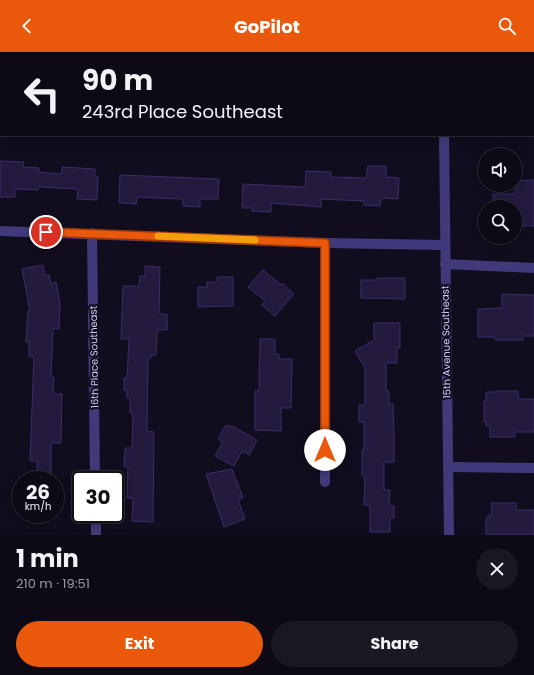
<!DOCTYPE html>
<html lang="en">
<head>
<meta charset="utf-8">
<style>
	:root { --surface:#0d0a16; --page:#1b1823; --text:#f1f3f6; --muted:#9a9aa1; --line:#2d2b35; --accent:#ea580c }
	body { margin:0; font-family:Poppins,sans-serif; background:var(--page); color:var(--text); height:100vh; display:flex; flex-direction:column; font-size:15px; white-space:nowrap }
	* { box-sizing:border-box; margin:0 }
	p { font-size:13px; color:var(--muted) }
	.icon { flex:none; width:22px; height:22px; fill:none; stroke:currentColor; stroke-width:2; stroke-linecap:round; stroke-linejoin:round }
	.map { position:relative; height:483px; overflow:hidden }
	.sheet { display:flex; flex-direction:column; background:var(--surface); flex:1 }
	.sheet>* { flex:none }
	.top-card { position:absolute; left:0px; top:0px; width:534px; height:84px; box-shadow:0 2px 10px #0003,0 0 0 1px var(--line); background:#0d0a16; color:var(--text); overflow:hidden }
	.controls { position:absolute; left:478px; top:96px; display:grid; gap:8px }
	.controls a { display:grid; place-items:center; width:44px; height:44px; border-radius:50%; background:var(--surface); box-shadow:0 2px 10px #0003,0 0 0 1px var(--line); font-size:20px }
	.speed { position:absolute; left:12px; top:419px; display:flex; gap:8px; font-size:20px; font-weight:700; text-align:center }
	.speed>* { display:grid; place-content:center; width:52px; height:52px; border-radius:50%; background:var(--surface); box-shadow:0 2px 10px #0003,0 0 0 1px var(--line); line-height:1 }
	.speed small { font-size:10px; font-weight:400 }
	.speed .limit { border:2px solid #111; border-radius:6px; background:#fff; color:#111 }
	.pin { position:absolute; display:grid; place-items:center; width:34px; height:34px; color:#fff; margin:-17px; border:2px solid #fff; border-radius:50%; box-shadow:0 1px 4px #0007 }
	.me { position:absolute; width:44px; margin:-22px; rotate:0deg; stroke-linejoin:round; filter:drop-shadow(0 0 3px #0008) }
	.turn { display:flex; align-items:center; gap:14px; height:84px; padding:0 16px; font-size:18px }
	.turn .icon { width:52px; height:52px; stroke-width:2.5 }
	.turn b { display:block; font-size:28px; line-height:34px }
	.round { display:grid; place-items:center; flex:none; width:42px; height:42px; border-radius:21px; background:var(--page) }
	.summary { display:flex; align-items:center; justify-content:space-between; height:68px; padding:0 16px }
	h1 { font-size:24px; font-weight:700; line-height:30px }
	.cta { display:flex; gap:8px; margin-top:auto; padding:8px 16px }
	.cta a { flex:1; height:46px; border-radius:24px; background:var(--accent); color:#fff; font-size:16px; font-weight:700; line-height:46px; text-align:center }
	.cta a+a { background:var(--page); color:var(--text) }
	header { display:flex; justify-content:space-between; align-items:center; height:52px; padding:0 16px; background:var(--accent); color:#fff; font-size:18px; font-weight:700 }
	.map>svg:first-child { display:block }
</style>
</head>
<body>
<header><svg class="icon" aria-label="back" viewBox="0 0 24 24"><path d="M15 5l-7 7 7 7"/></svg>GoPilot<svg class="icon" aria-label="search" viewBox="0 0 24 24"><circle cx="10" cy="10" r="6"/><path d="M15 15l6 6"/></svg></header>
<div class="map">
<svg width="534" height="483" viewBox="0 0 534 483">
	<rect width="100%" height="100%" fill="#110d1e"/>
	<!-- building -->
	<g fill="#231a3e" stroke="#3c2d68">
		<path d="M0,109L24,110L23,115L39,116V120L62,122V115L95,117V124L98,125L97,148L77,147L78,137L39,135L38,138L15,137V145H0Z"/>
		<path d="M368,114H386V125L399,126L398,147L381,146L380,154L364,153V149L321,147V155L271,151V160L252,159L253,156H242L243,132L305,135L306,119L331,120V125L366,126Z"/>
		<path d="M120,123L219,127L218,147H200V155L183,154V147L137,145L136,152L119,151Z"/>
		<path d="M534,128V174H515V155H493V142H515V129Z"/>
		<path d="M43,213L45,224L49,223L51,232L56,230L60,251L59,277L53,276L51,325H54L53,342H62L61,391H51V428H37V409H30L34,305H29V290H26L28,259H30L22,217Z"/>
		<path d="M145,214L160,215L159,262H167V278H157L156,303H151V306H148L147,379L154,380L153,470L132,469L133,446H127L128,415L124,414L125,396H132L133,361H130V346H127V338H124V326H127L129,287H121L123,234H139L140,224H145Z"/>
		<path d="M263,218L281,233L282,231L294,242L275,264L262,253L265,249L248,235Z"/>
		<path d="M217,225H233V254L198,255V235H207V230H217Z"/>
		<path d="M377,226H405V247L361,246V228H376Z"/>
		<path d="M502,242L534,243V284H523V288H495V285H478V257L502,256Z"/>
		<path d="M374,271H400V296L397,295V311H386V339H389V352H393L394,379V410H384V438H390L389,454H394V466H390V480H370V453H364L365,426L362,423V398H364V370H359V353H365V316L355,299L374,288Z"/>
		<path d="M260,287H275V302H279V307H292L291,356H281V379L255,378V339H259Z"/>
		<path d="M496,339H518V347H534V380H515V385H490V374H486L487,370H484V349H486V340H496Z"/>
		<path d="M226,373L231,375L232,374L257,388L249,403L242,399L234,414L215,404L223,390L218,387Z"/>
		<path d="M232,417L243,446L238,448L245,467L224,475L206,422Z"/>
		<path d="M491,451H516V458H534V483H486V467H488V463H492Z"/>
	</g>
	<g fill="none" stroke-linecap="round" stroke-linejoin="round">
		<!-- minor -->
		<g stroke="#403a7a" stroke-width="10">
			<path d="M189,0L216,1"/>
			<path d="M444,1V0"/>
			<path d="M444,83L449,483"/>
			<path d="M0,179L325,191L445,193"/>
			<path d="M92,181L95,428"/>
			<path d="M325,191V430"/>
			<path d="M445,212L534,216"/>
			<path d="M448,415L534,416"/>
			<path d="M96,462V483"/>
		</g>
	</g>
	<g fill="none" stroke-linecap="round" stroke-linejoin="round">
		<defs>
			<path id="route" d="M46,180L325,191V398"/>
		</defs>
		<!-- route casing -->
		<use href="#route" stroke="#983908" stroke-width="10"/>
		<!-- route -->
		<use href="#route" stroke="#ea580c" stroke-width="7"/>
		<!-- slow -->
		<path stroke="#f59e0b" stroke-width="7" d="M158,184L255,188"/>
	</g>
	<g text-anchor="middle" dominant-baseline="central" stroke-width="4" stroke-linejoin="round" paint-order="stroke">
		<!-- street labels -->
		<g font-size="10" fill="#d4ccfc" stroke="#110d1e">
			<text transform="translate(446 290) rotate(-91)">15th Avenue Southeast</text>
			<text transform="translate(94 305) rotate(-91)">16th Place Southeast</text>
		</g>
	</g>
</svg>
<div class="controls">
<a><svg class="icon" aria-label="sound" viewBox="0 0 24 24"><path d="M4 9h4l5-4v14l-5-4H4zM17 9q2 3 0 6"/></svg></a>
<a><svg class="icon" aria-label="search" viewBox="0 0 24 24"><circle cx="10" cy="10" r="6"/><path d="M15 15l6 6"/></svg></a>
</div>
<div class="speed"><div>26<small>km/h</small></div><div class="limit">30</div></div>
<div class="pin" style="left:46px;top:180px;background:#d93025"><svg class="icon" aria-label="arrive" viewBox="0 0 24 24"><path d="M6 21V4h12l-3 4 3 4H6"/></svg></div>
<svg class="me" style="left:325px;top:398px" viewBox="-20 -20 40 40"><circle r="19" fill="#fff"/><path d="M0-13L10 11 0 6-10 11z" fill="#ea580c"/></svg>
<div class="top-card">
<div class="turn"><svg class="icon" aria-label="left" viewBox="0 0 24 24"><path d="M17 20v-9H6M10 6l-5 5 5 5"/></svg><div><b>90 m</b>243rd Place Southeast</div></div>
</div>
</div>
<section class="sheet">
<div class="summary"><div><h1>1 min</h1><p>210 m · 19:51</p></div><a class="round"><svg class="icon" aria-label="close" viewBox="0 0 24 24"><path d="M6 6l12 12M18 6L6 18"/></svg></a></div>
<div class="cta"><a>Exit</a><a>Share</a></div>
</section>
</body>
</html>
